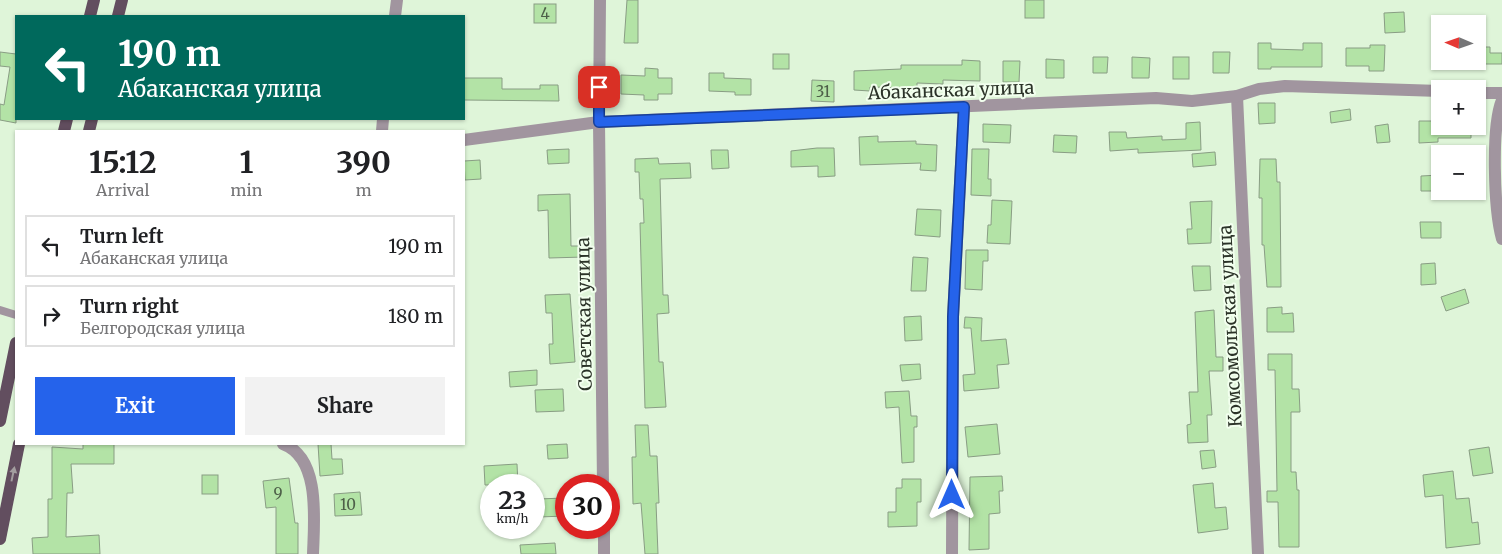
<!DOCTYPE html>
<html lang="en">
<head>
<meta charset="utf-8">
<style>
	:root { --surface:#fff; --page:#f2f2f2; --text:#202124; --muted:#757577; --line:#e0e0e0; --accent:#2563eb }
	body { margin:0; font-family:Merriweather,serif; background:var(--page); color:var(--text); height:100vh; display:flex; flex-direction:column; font-size:19px; white-space:nowrap }
	* { box-sizing:border-box; margin:0 }
	p { font-size:16px; color:var(--muted) }
	.icon { flex:none; width:28px; height:28px; fill:none; stroke:currentColor; stroke-width:2; stroke-linecap:round; stroke-linejoin:round }
	.map { position:relative; flex:1; overflow:hidden }
	.details { position:absolute; left:15px; top:130px; width:450px; height:315px; display:flex; flex-direction:column; background:var(--surface); border-radius:0px; box-shadow:0 1px 4px #0004 }
	.details>* { flex:none }
	.hud { position:absolute; left:15px; top:15px; width:450px; height:105px; border-radius:0px; box-shadow:0 1px 4px #0004; background:#00695c; color:#fff; overflow:hidden }
	.needle { width:32px; rotate:272deg }
	.fabs { position:absolute; left:1431px; top:15px; display:grid; gap:10px }
	.fabs a { display:grid; place-items:center; width:55px; height:55px; border-radius:0px; background:var(--surface); box-shadow:0 1px 4px #0004; font-size:25px }
	.speed { position:absolute; left:480px; top:474px; display:flex; gap:10px; font-size:25px; font-weight:700; text-align:center }
	.speed>* { display:grid; place-content:center; width:65px; height:65px; border-radius:50%; background:var(--surface); box-shadow:0 1px 4px #0004; line-height:1 }
	.speed small { font-size:12px; font-weight:400 }
	.speed .limit { border:8px solid #d22; background:#fff; color:#111 }
	.pin { position:absolute; display:grid; place-items:center; width:42px; height:42px; color:#fff; margin:-21px; border-radius:10px; box-shadow:0 2px 8px #0006 }
	.me { position:absolute; width:55px; margin:-28px; rotate:0deg; stroke-linejoin:round; filter:drop-shadow(0 0 4px #0008) }
	.turn { display:flex; align-items:center; gap:18px; height:105px; padding:0 20px; font-size:22px }
	.turn .icon { width:65px; height:65px; stroke-width:2.5 }
	.turn b { display:block; font-size:35px; line-height:42px }
	.eta { display:flex; justify-content:space-evenly; align-items:center; height:85px; text-align:center }
	.eta b { font-size:30px; font-weight:700; line-height:35px }
	.primary-button { display:flex; gap:10px; margin-top:auto; padding:10px 20px }
	.primary-button a { flex:1; height:58px; border-radius:0px; background:var(--accent); color:#fff; font-size:20px; font-weight:700; line-height:58px; text-align:center }
	.primary-button a+a { background:var(--page); color:var(--text) }
	ul { padding:0; list-style:none }
	li { display:flex; align-items:center; gap:15px; height:62px; margin:0 10px 8px; padding:0 10px; border:2px solid var(--line); border-radius:0px }
	li div { flex:1 }
	li b { display:block; font-size:19px }
	li em { font-style:normal }
	.map>svg:first-child { display:block }
</style>
</head>
<body>
<div class="map">
<svg width="1502" height="554" viewBox="0 0 1502 554">
	<rect width="100%" height="100%" fill="#dff5d9"/>
	<!-- building -->
	<g fill="#b3e3a6" stroke="#899d84">
		<path d="M627,0H638V43H624Z"/>
		<rect x="1025" y="0" width="19" height="18"/>
		<rect x="534" y="4" width="22" height="19"/>
		<path d="M1404,12L1405,32L1385,33L1384,13Z"/>
		<path d="M1258,43H1271V49L1303,50V43H1322V67H1271V69H1258Z"/>
		<path d="M1370,45H1385L1384,71H1369V66H1346V48H1370Z"/>
		<path d="M1478,47H1490V53H1502V64H1478Z"/>
		<path d="M0,52L16,54V123L0,120V104L4,105L10,67L0,66Z"/>
		<path d="M1213,52H1230L1229,73H1213Z"/>
		<rect x="773" y="54" width="16" height="15"/>
		<path d="M1093,57H1108L1107,73H1093Z"/>
		<path d="M1132,57L1150,58L1149,78H1132Z"/>
		<rect x="1173" y="57" width="16" height="22"/>
		<path d="M1046,59L1064,60V78H1046Z"/>
		<path d="M962,60L980,61V81L943,80V84L917,83V88L870,87V91L854,90V71L901,69V65H962Z"/>
		<path d="M1003,61H1020L1019,82H1003Z"/>
		<path d="M645,68L658,69V78H672V94H658V100H644V95L621,94V75L645,76Z"/>
		<path d="M709,73H724V78L751,79V95H735V92L709,91Z"/>
		<path d="M464,78H502V89H540V85H558L559,101L464,100Z"/>
		<path d="M812,80L834,81V102L811,101Z"/>
		<path d="M1258,103H1275V123L1259,124Z"/>
		<path d="M1350,109L1351,120L1331,123L1330,112Z"/>
		<path d="M1419,121H1437V126H1471V138H1438V142L1419,143Z"/>
		<path d="M1200,122L1201,150L1138,153V149L1110,151L1109,132H1126L1127,138L1162,136V140L1186,139V123Z"/>
		<path d="M983,124L1011,125L1010,143L983,142Z"/>
		<path d="M1388,124L1390,142L1377,143L1375,126Z"/>
		<path d="M1054,135L1077,136L1076,153L1053,152Z"/>
		<path d="M878,136V142L916,141V144L937,145L936,171L920,170L921,163L860,165L859,137Z"/>
		<path d="M817,148H834L835,176L818,177V166L791,167V151Z"/>
		<path d="M569,149V163L548,164L547,150Z"/>
		<path d="M972,149H989L988,179H991V196L971,195Z"/>
		<path d="M711,150H728L729,168L712,169Z"/>
		<path d="M1215,152L1216,165L1193,167L1192,154Z"/>
		<path d="M658,158L659,164L690,163L691,178L660,179L663,295H668L669,313L657,314L659,362H663L666,407L645,408L640,223H644L643,199H640L639,172H635V159Z"/>
		<path d="M1260,159H1276L1277,182H1280L1281,287H1267L1264,245H1262V198H1259Z"/>
		<path d="M480,160L481,179L465,180L464,161Z"/>
		<path d="M1440,175V191H1421V176Z"/>
		<path d="M570,194L571,246H583L584,257L549,258L548,210L538,211V195Z"/>
		<path d="M992,200L1012,201L1010,244L987,243L988,225H991Z"/>
		<path d="M1212,201L1211,243L1188,244L1187,229H1192L1190,202Z"/>
		<path d="M917,209L941,210L940,237L915,235Z"/>
		<path d="M1420,222H1441V238H1421Z"/>
		<path d="M966,250H988V261H983L982,290L965,289Z"/>
		<path d="M913,257L928,258L926,291H911Z"/>
		<path d="M1435,263L1436,284L1421,285V264Z"/>
		<path d="M1192,266H1210L1211,290L1194,291Z"/>
		<path d="M1465,289L1469,303L1446,311L1441,297Z"/>
		<path d="M570,294L575,362L550,364L549,344H553L552,313H546L545,295Z"/>
		<path d="M1282,307V314L1293,313L1294,332H1267V308Z"/>
		<path d="M1214,310L1216,357H1223V371H1209L1212,415H1207L1208,442L1188,443L1187,425L1191,424L1189,392H1198L1195,312Z"/>
		<path d="M921,316L922,340L905,341L904,317Z"/>
		<path d="M965,317L982,318L981,341L1006,339L1009,364L997,365L999,388L964,391L963,375L975,374L971,328H964Z"/>
		<path d="M1268,354H1292V389H1299L1300,412H1291V472H1296L1297,490H1299V547H1279L1278,502H1267V491H1277L1275,370H1268Z"/>
		<path d="M920,364L921,379L902,381L900,365Z"/>
		<path d="M537,370V385L510,387L509,372Z"/>
		<path d="M563,389L564,411L536,412L535,390Z"/>
		<path d="M909,391L911,416H917V427H914V462L902,463L899,407L886,408L885,392Z"/>
		<path d="M997,424L1000,454L968,457L965,427Z"/>
		<path d="M635,425H648L650,456H657L659,503H656L658,554H645L641,503L633,504L632,457H636Z"/>
		<path d="M83,444H114V464H71L73,493H67L66,537L99,535L100,554H33L32,538L48,537V499H52V447L83,449Z"/>
		<path d="M318,444H331L332,459H342L343,474L320,476Z"/>
		<path d="M567,444L568,458L548,459L547,445Z"/>
		<path d="M1489,447L1493,473L1473,476L1469,450Z"/>
		<path d="M1214,450L1216,467L1202,469L1200,451Z"/>
		<path d="M517,464L518,485H485L484,466Z"/>
		<path d="M1453,471L1456,499L1469,498L1472,523L1478,522L1480,544L1446,548L1443,495L1425,497L1423,475Z"/>
		<rect x="202" y="475" width="16" height="19"/>
		<path d="M1002,476L1003,491H999L1000,513L989,514V549L969,550L970,477Z"/>
		<path d="M289,478L295,523H298V554H276V507L266,508L263,481Z"/>
		<path d="M902,479H921V502H917V526L888,527V512H896V488H902Z"/>
		<path d="M1213,483L1215,508L1226,507L1228,529L1198,533L1193,485Z"/>
		<path d="M360,492L362,515L335,516L334,494Z"/>
		<path d="M564,498L565,516L539,517L538,499Z"/>
		<path d="M555,543L556,554H521L520,545Z"/>
	</g>
	<g fill="none" stroke-linecap="round" stroke-linejoin="round">
		<!-- lane -->
		<path stroke="#a1959f" stroke-width="8" d="M0,310L16,315"/>
		<!-- street -->
		<g stroke="#a1959f" stroke-width="12">
			<path d="M600,0L599,122L603,485"/>
			<path d="M395,16L397,0"/>
			<path d="M1478,93H1502"/>
			<path d="M1237,96L1258,554"/>
			<path d="M1502,100C1491,127 1494,210 1502,239"/>
			<path d="M382,131L383,119"/>
			<path d="M464,140L599,122L1156,98L1192,101L1237,96L1259,89L1285,86L1440,91"/>
			<path d="M283,444C321,458 314,521 313,554"/>
			<path d="M604,528V554"/>
			<path d="M952,554L953,317L964,107"/>
		</g>
		<!-- primary -->
		<g stroke="#624e5f" stroke-width="12">
			<path d="M90,16L94,0"/>
			<path d="M118,16L122,0"/>
			<path d="M64,131L67,119"/>
			<path d="M89,131L92,119"/>
			<path d="M0,421L16,343"/>
			<path d="M0,539L19,444"/>
		</g>
	</g>
	<!-- one-way arrows -->
	<defs><path id="oneway-solid" d="M-6-.8H1V-3.2L6.5 0L1 3.2V.8H-6Z" transform="scale(1.25)"/></defs>
	<use fill="#a39e9f" href="#oneway-solid" transform="translate(13 474) rotate(-78)"/>
	<g fill="none" stroke-linecap="round" stroke-linejoin="round">
		<defs>
			<path id="route" d="M599,87V122L964,107L953,317L952,495"/>
		</defs>
		<!-- route casing -->
		<use href="#route" stroke="#184099" stroke-width="12"/>
		<!-- route -->
		<use href="#route" stroke="#2563eb" stroke-width="9"/>
	</g>
	<g text-anchor="middle" dominant-baseline="central" stroke-width="4" stroke-linejoin="round" paint-order="stroke">
		<!-- number labels -->
		<g font-size="15" fill="#4d5f48">
			<text x="545" y="13">4</text>
			<text x="823" y="91">31</text>
			<text x="278" y="493">9</text>
			<text x="348" y="504">10</text>
		</g>
		<!-- street labels -->
		<g font-size="18" fill="#2b3328" stroke="#f2ffee">
			<text transform="translate(951 90) rotate(-2)">Абаканская улица</text>
			<text transform="translate(584 314) rotate(-91)">Советская улица</text>
			<text transform="translate(1230 326) rotate(-93)">Комсомольская улица</text>
		</g>
	</g>
</svg>
<div class="fabs">
<a><svg class="needle" viewBox="-14 -14 28 28"><path d="M0-13l5 13h-10z" fill="#e53935"/><path d="M0 13l5-13h-10z" fill="#757577"/></svg></a>
<a>+</a>
<a>−</a>
</div>
<div class="speed"><div>23<small>km/h</small></div><div class="limit">30</div></div>
<div class="pin" style="left:599px;top:87px;background:#d93025"><svg class="icon" aria-label="arrive" viewBox="0 0 24 24"><path d="M6 21V4h12l-3 4 3 4H6"/></svg></div>
<svg class="me" style="left:952px;top:495px" viewBox="-20 -20 40 40"><path d="M0-17L14 15 0 8-14 15z" fill="#2563eb" stroke="#fff" stroke-width="4"/></svg>
<div class="hud">
<div class="turn"><svg class="icon" aria-label="left" viewBox="0 0 24 24"><path d="M17 20v-9H6M10 6l-5 5 5 5"/></svg><div><b>190 m</b>Абаканская улица</div></div>
</div>
<section class="details">
<div class="eta">
<div><b>15:12</b><p>Arrival</p></div>
<div><b>1</b><p>min</p></div>
<div><b>390</b><p>m</p></div>
</div>
<ul>
<li><svg class="icon" aria-label="left" viewBox="0 0 24 24"><path d="M17 20v-9H6M10 6l-5 5 5 5"/></svg><div><b>Turn left</b><p>Абаканская улица</p></div><em>190 m</em></li>
<li><svg class="icon" aria-label="right" viewBox="0 0 24 24"><path d="M7 20v-9h11M14 6l5 5-5 5"/></svg><div><b>Turn right</b><p>Белгородская улица</p></div><em>180 m</em></li>
</ul>
<div class="primary-button"><a>Exit</a><a>Share</a></div>
</section>
</div>
</body>
</html>
